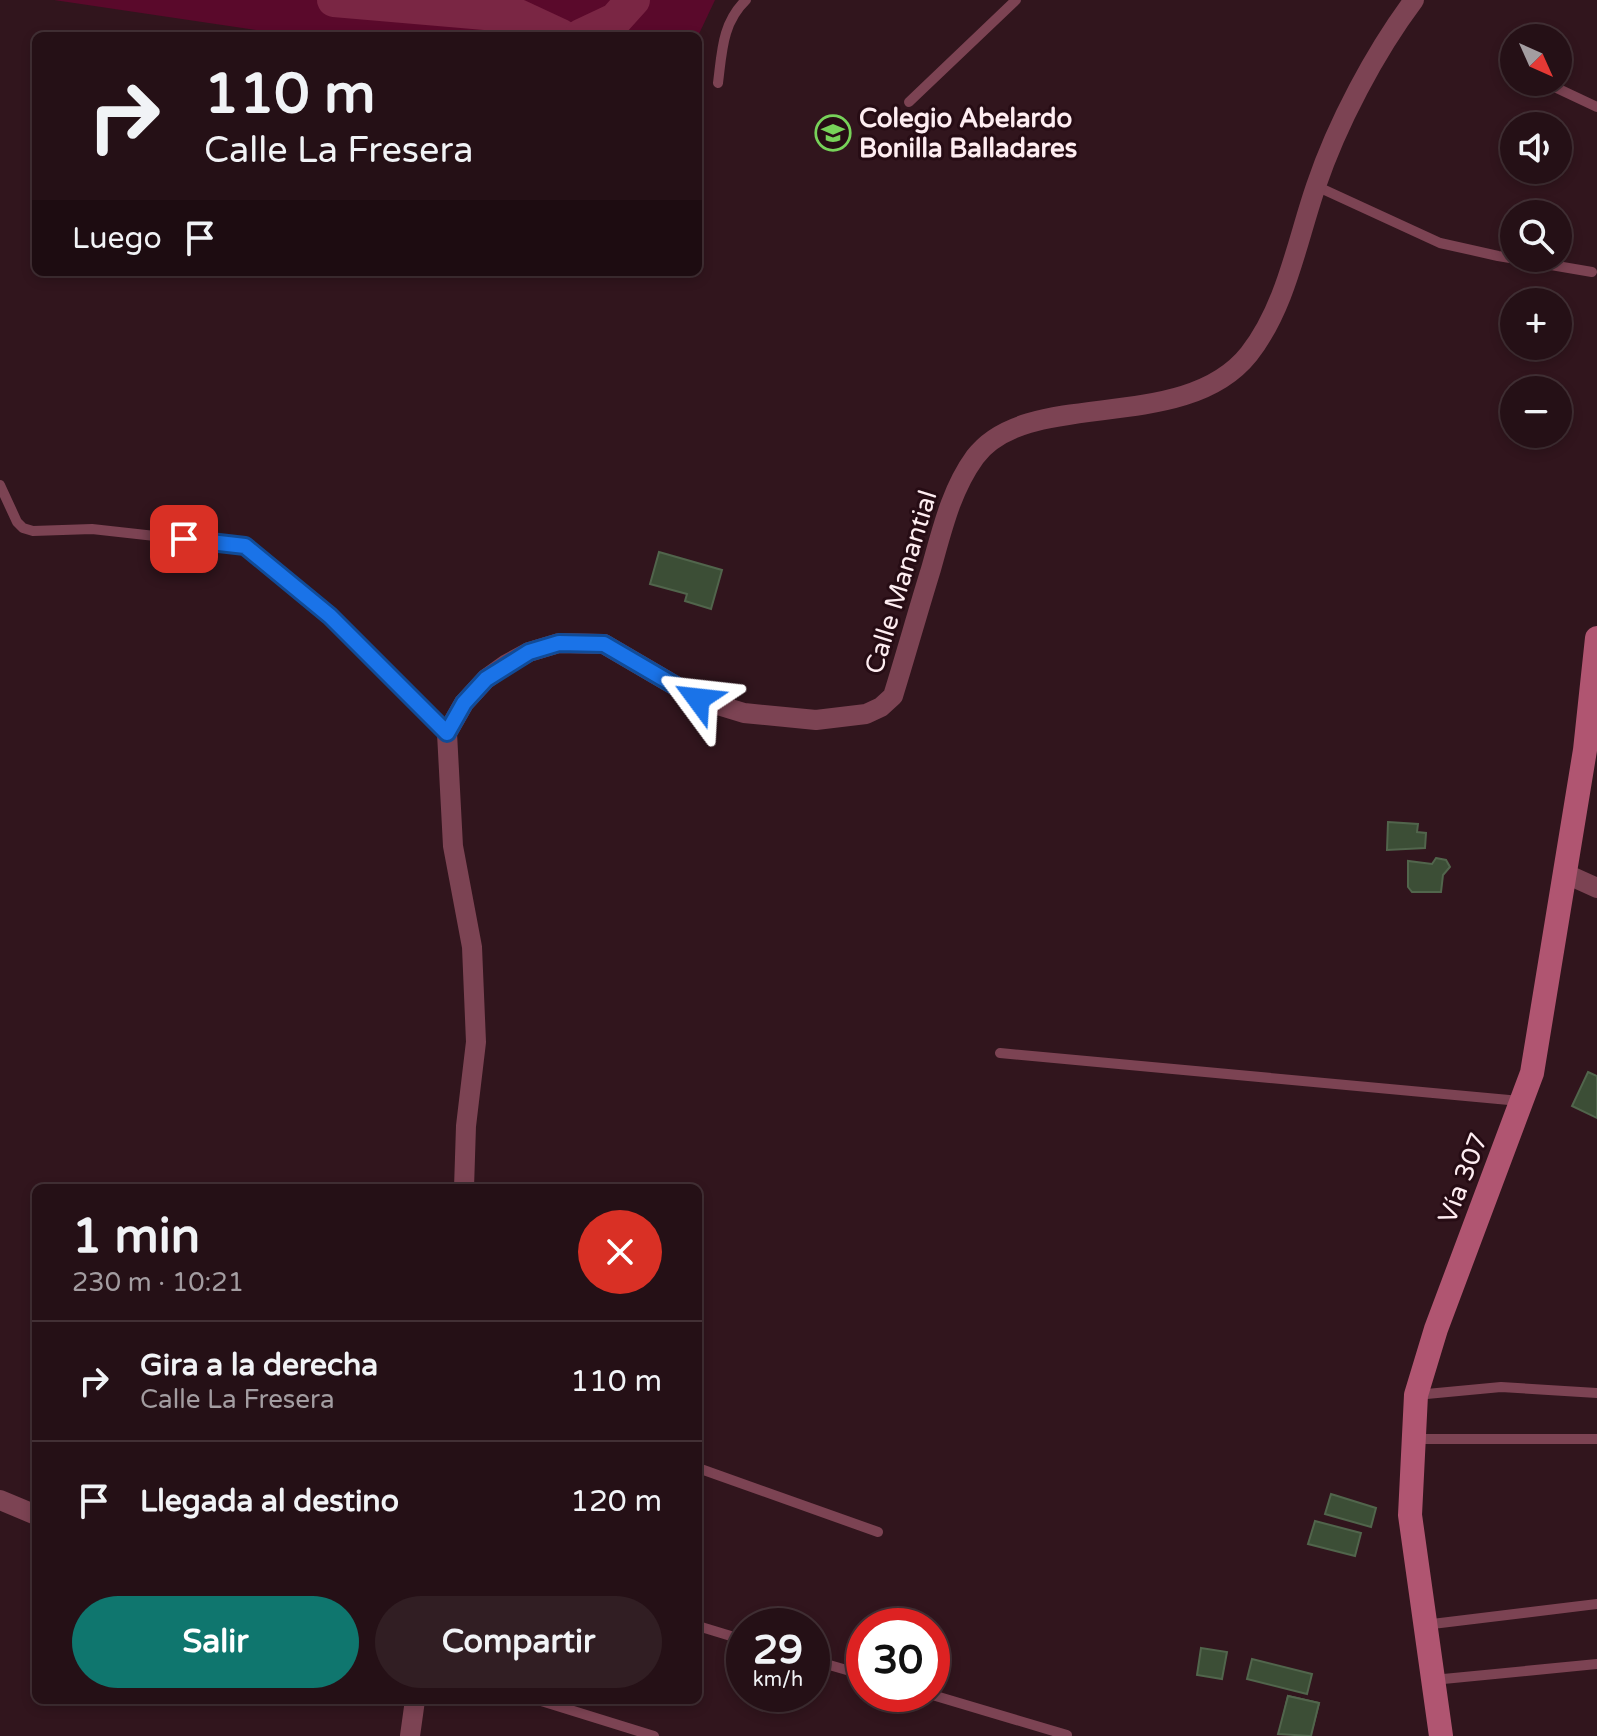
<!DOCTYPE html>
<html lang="es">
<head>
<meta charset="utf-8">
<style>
	:root { --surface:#251016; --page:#311e23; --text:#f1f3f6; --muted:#a39da1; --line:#423035; --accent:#0f766e }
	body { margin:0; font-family:"Varela Round",sans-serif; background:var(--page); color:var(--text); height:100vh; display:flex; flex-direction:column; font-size:30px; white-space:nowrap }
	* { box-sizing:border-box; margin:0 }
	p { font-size:26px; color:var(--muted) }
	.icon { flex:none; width:44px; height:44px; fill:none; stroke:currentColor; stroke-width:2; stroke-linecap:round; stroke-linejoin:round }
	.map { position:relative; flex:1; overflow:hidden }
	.details { position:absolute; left:32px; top:1184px; width:670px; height:520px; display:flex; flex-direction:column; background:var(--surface); border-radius:12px; box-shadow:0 4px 12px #0003,0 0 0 2px var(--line) }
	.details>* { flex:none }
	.hud { position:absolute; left:32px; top:32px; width:670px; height:244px; border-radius:12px; box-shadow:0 4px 12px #0003,0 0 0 2px var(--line); background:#251016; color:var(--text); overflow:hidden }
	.needle { width:52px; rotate:135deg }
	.fabs { position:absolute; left:1500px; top:24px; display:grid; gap:16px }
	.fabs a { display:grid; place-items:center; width:72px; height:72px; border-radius:50%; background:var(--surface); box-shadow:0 4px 12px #0003,0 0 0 2px var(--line); font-size:40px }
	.speed { position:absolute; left:726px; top:1608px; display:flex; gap:16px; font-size:40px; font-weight:700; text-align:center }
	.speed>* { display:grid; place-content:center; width:104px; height:104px; border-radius:50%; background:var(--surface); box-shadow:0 4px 12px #0003,0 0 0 2px var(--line); line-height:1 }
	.speed small { font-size:20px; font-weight:400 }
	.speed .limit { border:12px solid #d22; background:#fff; color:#111 }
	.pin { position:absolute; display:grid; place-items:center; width:68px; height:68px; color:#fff; margin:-34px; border-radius:16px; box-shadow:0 4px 12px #0006 }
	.me { position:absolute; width:88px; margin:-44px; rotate:300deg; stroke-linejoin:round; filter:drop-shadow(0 0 6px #0008) }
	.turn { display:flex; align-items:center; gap:28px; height:168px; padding:0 40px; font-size:36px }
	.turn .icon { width:104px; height:104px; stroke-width:2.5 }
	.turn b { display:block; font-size:56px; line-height:68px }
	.then { display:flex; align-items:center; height:76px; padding:0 40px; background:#0003; gap:16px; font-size:30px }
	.round { display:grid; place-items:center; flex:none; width:84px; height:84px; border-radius:42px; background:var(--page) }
	.headline { display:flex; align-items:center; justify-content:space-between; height:136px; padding:0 40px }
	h1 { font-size:48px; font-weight:700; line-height:60px }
	.action { display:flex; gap:16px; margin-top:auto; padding:16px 40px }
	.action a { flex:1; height:92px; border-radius:48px; background:var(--accent); color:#fff; font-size:32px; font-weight:700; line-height:92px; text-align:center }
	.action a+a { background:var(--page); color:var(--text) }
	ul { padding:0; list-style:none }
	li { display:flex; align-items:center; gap:24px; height:120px; padding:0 40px; border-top:2px solid var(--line) }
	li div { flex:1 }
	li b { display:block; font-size:30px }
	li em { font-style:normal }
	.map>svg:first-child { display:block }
</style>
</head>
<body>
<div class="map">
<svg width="1597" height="1736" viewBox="0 0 1597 1736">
	<rect width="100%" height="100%" fill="#31151d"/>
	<!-- green -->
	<path fill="#5a092b" d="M54,0H715L698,36H297Z"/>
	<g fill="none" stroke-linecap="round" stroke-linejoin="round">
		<!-- river -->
		<g stroke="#7a2644" stroke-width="34">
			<path d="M334,0L518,16L561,36"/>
			<path d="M581,36L615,20L633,0"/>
		</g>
	</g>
	<!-- building -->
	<g fill="#3c4e36" stroke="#51654c" stroke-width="2">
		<path d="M659,552L722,570L711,609L685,601L687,594L650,584Z"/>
		<path d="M1388,822L1418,824L1417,832L1426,833L1425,848L1387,850Z"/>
		<path d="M1436,858L1446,860L1450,867L1443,875L1441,892H1412L1408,887V861L1432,864Z"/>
		<path d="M1588,1072L1597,1076V1118L1572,1106Z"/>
		<path d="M1331,1494L1376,1508L1371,1527L1325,1514Z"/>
		<path d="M1315,1521L1361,1533L1355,1556L1308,1544Z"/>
		<path d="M1201,1648L1227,1652L1222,1679L1197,1675Z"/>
		<path d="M1252,1659L1312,1674L1307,1694L1247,1679Z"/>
		<path d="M1288,1696L1319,1703L1313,1726L1283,1718Z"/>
		<path d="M1288,1696L1319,1703L1311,1736L1278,1734Z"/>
	</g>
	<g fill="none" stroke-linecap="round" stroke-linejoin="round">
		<!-- lane -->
		<g stroke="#7c4353" stroke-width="10">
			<path d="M718,83C722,52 722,23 746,0"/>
			<path d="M1546,83L1597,107"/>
			<path d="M909,102L1016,0"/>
			<path d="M1316,186L1440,243L1498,256L1592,272"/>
			<path d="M0,485L17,522L23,528L33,531L92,529L245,546L330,616L447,733"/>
			<path d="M1000,1053L1520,1101"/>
			<path d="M1416,1395L1501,1387L1597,1393"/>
			<path d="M1415,1439H1597"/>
			<path d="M698,1468L878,1532"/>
			<path d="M1424,1625L1597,1604"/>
			<path d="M698,1626L744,1640"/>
			<path d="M812,1660L864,1675"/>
			<path d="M1433,1680L1597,1664"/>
			<path d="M929,1694L1067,1735"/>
			<path d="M538,1700L654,1736"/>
		</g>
		<!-- street -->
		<g stroke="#7c4353" stroke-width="20">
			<path d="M1564,873L1597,888"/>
			<path d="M464,1188L466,1126L476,1042L472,947L453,846L447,733L464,703L486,679L507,664L529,652L559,643L604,644L698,699L744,713L816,720L866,714L881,707L893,696C906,654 918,611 931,569C942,530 951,490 975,457C1028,386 1184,436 1249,354C1286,307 1297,241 1316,186C1337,124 1375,52 1414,0"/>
			<path d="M0,1500L36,1515"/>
			<path d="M410,1736L415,1700"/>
		</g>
		<!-- secondary -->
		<path stroke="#b05571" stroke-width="24" d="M1441,1736L1410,1515L1416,1395L1436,1329L1532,1073L1585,750L1597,638"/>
	</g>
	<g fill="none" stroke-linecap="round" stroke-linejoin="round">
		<defs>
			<path id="route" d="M184,539L245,546L330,616L447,733L464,703L486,679L529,652L559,643L604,644L698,699"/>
		</defs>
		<!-- route casing -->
		<use href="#route" stroke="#114b97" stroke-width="20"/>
		<!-- route -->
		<use href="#route" stroke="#1a73e8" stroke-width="14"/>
	</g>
	<!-- icons -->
	<defs>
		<symbol id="university-ring" viewBox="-11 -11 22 22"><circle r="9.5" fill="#260c14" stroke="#77d259" stroke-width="1.5"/><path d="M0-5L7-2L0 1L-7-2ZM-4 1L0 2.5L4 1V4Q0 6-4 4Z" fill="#77d259"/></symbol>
	</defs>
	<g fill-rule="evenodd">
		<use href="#university-ring" x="813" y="113" width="40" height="40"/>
	</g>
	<g text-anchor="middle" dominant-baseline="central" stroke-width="6" stroke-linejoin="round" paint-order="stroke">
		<!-- poi labels -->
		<g font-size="26" font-weight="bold" fill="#feedf1" stroke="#260c14" text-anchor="start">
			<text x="859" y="118">Colegio Abelardo<tspan x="859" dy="30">Bonilla Balladares</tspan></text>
		</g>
		<!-- street labels -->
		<g font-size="26" fill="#feedf1" stroke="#260c14">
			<text transform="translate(901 582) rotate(-73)">Calle Manantial</text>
			<text transform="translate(1463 1178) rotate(-69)">Vía 307</text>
		</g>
	</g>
</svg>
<div class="fabs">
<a><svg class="needle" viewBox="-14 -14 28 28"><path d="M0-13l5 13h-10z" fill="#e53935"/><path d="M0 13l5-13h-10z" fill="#a39da1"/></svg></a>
<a><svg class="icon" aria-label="sound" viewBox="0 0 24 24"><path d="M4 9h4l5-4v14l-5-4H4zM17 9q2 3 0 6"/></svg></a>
<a><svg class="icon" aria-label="search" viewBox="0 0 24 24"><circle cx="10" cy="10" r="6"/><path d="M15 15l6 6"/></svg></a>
<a>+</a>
<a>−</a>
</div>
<div class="speed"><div>29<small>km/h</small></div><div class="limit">30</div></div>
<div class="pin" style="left:184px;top:539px;background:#d93025"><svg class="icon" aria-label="arrive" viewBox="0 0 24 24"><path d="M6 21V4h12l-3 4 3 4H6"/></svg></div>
<svg class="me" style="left:698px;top:699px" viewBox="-20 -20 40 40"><path d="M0-17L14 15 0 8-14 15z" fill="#1a73e8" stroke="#fff" stroke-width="4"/></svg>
<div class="hud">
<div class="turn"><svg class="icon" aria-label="right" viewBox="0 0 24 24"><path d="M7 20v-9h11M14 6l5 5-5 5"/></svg><div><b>110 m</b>Calle La Fresera</div></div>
<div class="then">Luego<svg class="icon" aria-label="arrive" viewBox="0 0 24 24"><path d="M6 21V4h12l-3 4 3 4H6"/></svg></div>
</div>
<section class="details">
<div class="headline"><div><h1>1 min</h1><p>230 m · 10:21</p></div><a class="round" style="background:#d93025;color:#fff"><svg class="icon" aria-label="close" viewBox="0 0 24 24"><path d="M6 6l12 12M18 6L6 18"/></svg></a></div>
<ul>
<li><svg class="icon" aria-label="right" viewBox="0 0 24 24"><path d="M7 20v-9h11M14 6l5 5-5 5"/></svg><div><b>Gira a la derecha</b><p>Calle La Fresera</p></div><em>110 m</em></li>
<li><svg class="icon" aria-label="arrive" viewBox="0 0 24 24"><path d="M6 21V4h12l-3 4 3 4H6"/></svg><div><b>Llegada al destino</b></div><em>120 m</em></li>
</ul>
<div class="action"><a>Salir</a><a>Compartir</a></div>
</section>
</div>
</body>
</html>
